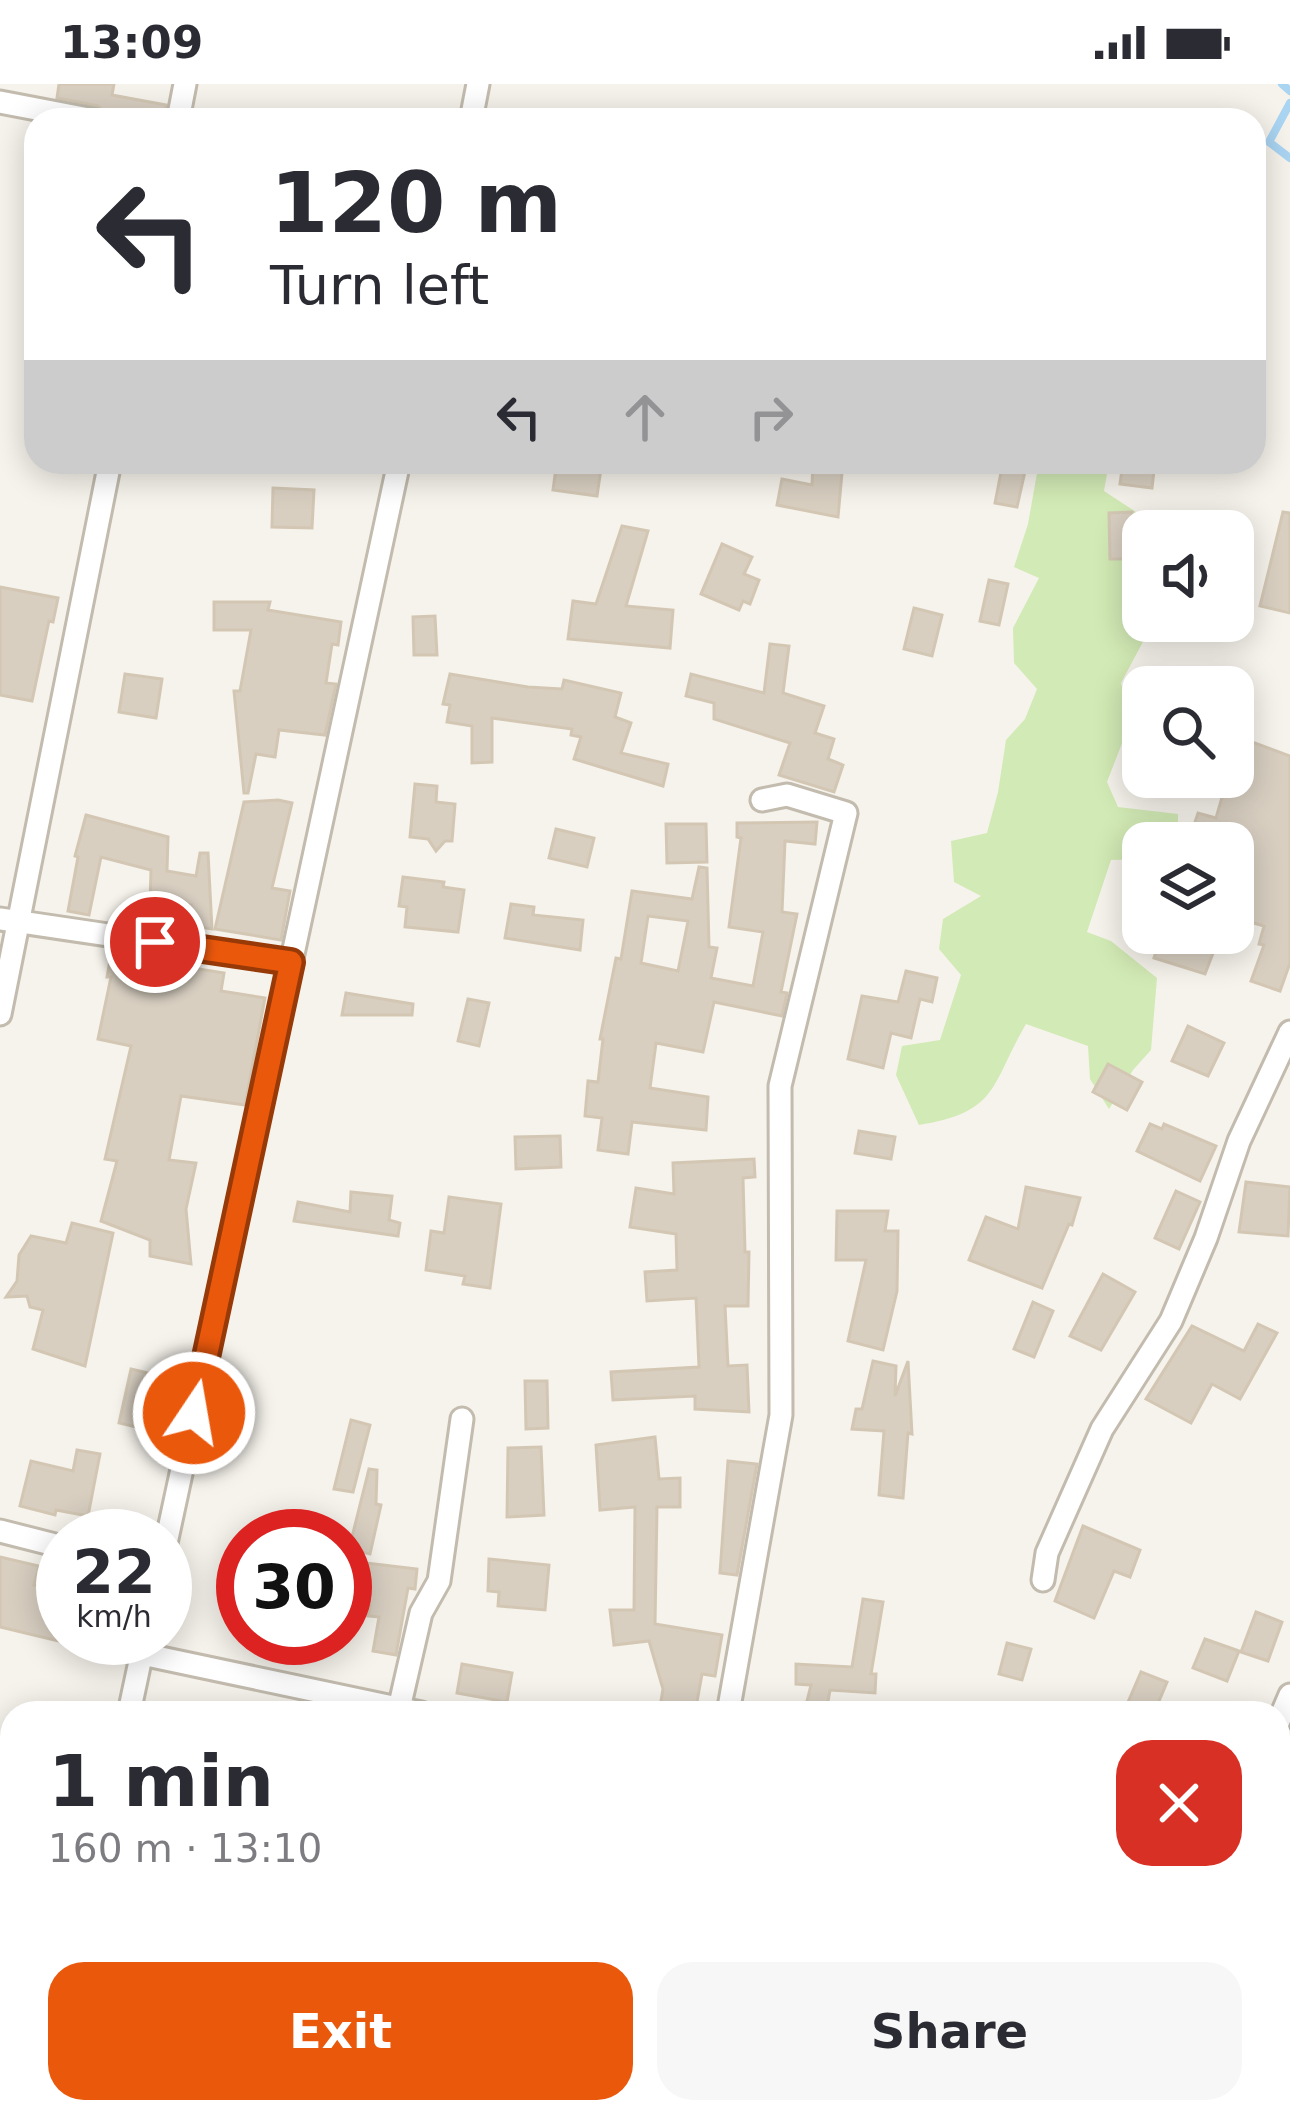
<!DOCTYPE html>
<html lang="en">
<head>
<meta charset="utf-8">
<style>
	:root { --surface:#fff; --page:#f7f7f7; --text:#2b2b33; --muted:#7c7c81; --accent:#ea580c }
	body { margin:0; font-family:"DejaVu Sans",sans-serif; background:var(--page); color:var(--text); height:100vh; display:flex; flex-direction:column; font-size:45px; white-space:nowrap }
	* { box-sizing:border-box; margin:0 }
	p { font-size:39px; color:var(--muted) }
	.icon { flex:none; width:66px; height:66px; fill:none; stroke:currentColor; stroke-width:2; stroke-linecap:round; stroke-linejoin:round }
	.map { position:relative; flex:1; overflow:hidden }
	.side { position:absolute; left:0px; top:1617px; width:1290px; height:423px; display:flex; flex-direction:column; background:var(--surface); border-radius:36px 36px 0 0; box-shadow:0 6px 30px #0003 }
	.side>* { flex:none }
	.guide { position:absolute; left:24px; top:24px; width:1242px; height:366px; border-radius:36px; box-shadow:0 6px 30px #0003; background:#fff; color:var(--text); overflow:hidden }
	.tools { position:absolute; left:1122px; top:426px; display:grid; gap:24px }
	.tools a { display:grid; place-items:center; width:132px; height:132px; border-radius:24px; background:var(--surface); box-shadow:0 6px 30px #0003; font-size:60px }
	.speed { position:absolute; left:36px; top:1425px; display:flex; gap:24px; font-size:60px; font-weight:700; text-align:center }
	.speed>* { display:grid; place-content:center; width:156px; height:156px; border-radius:50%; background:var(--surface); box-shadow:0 6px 30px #0003; line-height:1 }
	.speed small { font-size:30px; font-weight:400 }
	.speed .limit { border:18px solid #d22; background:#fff; color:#111 }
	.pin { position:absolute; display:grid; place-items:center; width:102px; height:102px; color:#fff; margin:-51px; border:6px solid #fff; border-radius:50%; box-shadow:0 3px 12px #0007 }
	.me { position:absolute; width:132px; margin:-66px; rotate:12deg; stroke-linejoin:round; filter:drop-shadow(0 0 9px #0008) }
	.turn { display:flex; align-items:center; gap:42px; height:252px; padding:0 48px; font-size:54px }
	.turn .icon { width:156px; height:156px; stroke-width:2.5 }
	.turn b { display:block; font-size:84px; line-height:102px }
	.lanes { display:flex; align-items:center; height:114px; padding:0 48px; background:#0003; justify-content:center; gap:60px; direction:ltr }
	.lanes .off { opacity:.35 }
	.round { display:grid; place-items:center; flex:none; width:126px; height:126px; border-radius:36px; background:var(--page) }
	.summary { display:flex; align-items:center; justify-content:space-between; height:204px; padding:0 48px }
	h1 { font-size:72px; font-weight:600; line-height:90px }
	.primary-button { display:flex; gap:24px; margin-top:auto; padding:24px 48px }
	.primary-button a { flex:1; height:138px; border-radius:36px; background:var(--accent); color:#fff; font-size:48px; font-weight:600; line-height:138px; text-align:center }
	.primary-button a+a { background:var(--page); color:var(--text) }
	.status { display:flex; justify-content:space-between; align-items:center; height:84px; padding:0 60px; background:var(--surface); direction:ltr }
	.status svg { height:33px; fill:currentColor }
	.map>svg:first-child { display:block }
</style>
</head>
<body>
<div class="status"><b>13:09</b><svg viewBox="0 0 49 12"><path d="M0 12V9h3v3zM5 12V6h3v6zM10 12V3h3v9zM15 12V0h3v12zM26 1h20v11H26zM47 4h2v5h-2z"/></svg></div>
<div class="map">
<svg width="1290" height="2039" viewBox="0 0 1290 2039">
	<rect width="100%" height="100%" fill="#f6f3ec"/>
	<!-- green -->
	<path fill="#d2eab5" d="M1039,378H1109L1104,407L1165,447H1143V537H1190L1194,551L1145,554L1121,599L1131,636L1107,698L1118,723L1178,730V759H1143V775L1111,776L1087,848L1111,857L1157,894L1151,966L1133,986L1109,1025L1090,995L1088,962L1026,940C990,1002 999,1028 919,1041L896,991L902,962L940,956L961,891L939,865L943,835L981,812L954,798L951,757L987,749L998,708L1006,656L1025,635L1037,605L1014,579L1013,544L1039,494L1014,483L1028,440Z"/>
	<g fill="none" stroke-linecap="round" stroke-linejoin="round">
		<!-- stream -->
		<g stroke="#a9d4f2" stroke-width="8">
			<path d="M1282,0L1290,7"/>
			<path d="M1290,19L1269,58L1290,74"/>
		</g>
	</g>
	<!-- building -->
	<g fill="#d8cfc1" stroke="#d3c7b4" stroke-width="3" fill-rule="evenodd">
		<path d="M59,0H114L112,11L166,21L163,36L108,32L98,22L57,14Z"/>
		<path d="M573,378H602L597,412L553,406L556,384L571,386Z"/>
		<path d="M813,378H843L838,433L777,421L782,395L812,401Z"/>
		<path d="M1003,378L1026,383L1017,423L995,419Z"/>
		<path d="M1123,378H1155L1152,404L1120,400Z"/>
		<path d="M273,404L314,406L312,444L272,443Z"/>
		<path d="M1132,428L1133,475H1110L1109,429Z"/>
		<path d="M1283,428L1290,429V529L1260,522Z"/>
		<path d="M622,442L648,447L626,522L673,526L670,564L568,555L573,517L596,520Z"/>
		<path d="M722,460L752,473L744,490L759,496L750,520L743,517L739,526L701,510Z"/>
		<path d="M989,496L1008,500L999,541L980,537Z"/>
		<path d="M0,503L58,514L53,538L49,537L32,617L0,611Z"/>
		<path d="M214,518H270L268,526L341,538L338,561L332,560L326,599L336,600L325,651L279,646L275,673L256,670L248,709H244L234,607H240L251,546H214Z"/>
		<path d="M914,524L942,531L932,572L904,565Z"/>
		<path d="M435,532L437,571H414L413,533Z"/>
		<path d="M770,560L789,562L783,609L824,622L815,649L834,655L828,675L843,681L834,708L779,691L790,659L714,635V619L686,612L691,590L764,609Z"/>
		<path d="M125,590L162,595L156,634L119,628Z"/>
		<path d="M450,590L528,603L562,605L564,596L621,609L615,633L631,639L621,669L668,680L663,702L574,675L581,653L571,651L572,645L492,634V678L472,679V642L447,638L450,621L443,620Z"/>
		<path d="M1233,651L1290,672V879L1280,907L1251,897L1264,861L1259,860L1264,842L1233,833V810L1248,759H1188L1198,729L1216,734L1223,710L1233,712Z"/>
		<path d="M415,700L437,702L436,718L455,720L452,757H445L436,767L428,755L410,753Z"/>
		<path d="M278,716L292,719L272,804L290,807L281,856L215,845L244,718Z"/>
		<path d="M86,731L168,753L167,787L196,792L200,769H208L212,845L187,841L191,821L150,820L151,786L101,773L89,831L68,827L78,773L75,772Z"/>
		<path d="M817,738L815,760L785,757L782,828L797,830L781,908L787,909L782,932L714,918L703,968L656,959L650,1004L708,1013L706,1046L632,1038L628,1070L598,1066L602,1034L585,1032L588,997L598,998L603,955H600L616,874L621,875L632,807L692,815L699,783L707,784L709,863L717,864L711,894L753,902L763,848L729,843L741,754L737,753V739ZM648,832L688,837L678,887L641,879Z"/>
		<path d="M666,740H706L707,778L667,779Z"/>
		<path d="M556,745L594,754L587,783L549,774Z"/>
		<path d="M403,793L444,798L443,803L464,806L458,848L405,843L407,823L399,822Z"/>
		<path d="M511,820L534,823L533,831L583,836L580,866L505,854Z"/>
		<path d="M1162,849L1185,855L1190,849L1217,859L1205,890L1154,874Z"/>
		<path d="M111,871L224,889L221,907L265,914L245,1021L181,1012L169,1076L196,1079L186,1125L191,1180L150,1172V1156L101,1137L117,1077L105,1075L131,962L98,955L111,893H107Z"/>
		<path d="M906,887L937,894L932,918L920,915L911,954L891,949L883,984L848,975L862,912L898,918Z"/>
		<path d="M346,909L413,920L412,931H342Z"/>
		<path d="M468,915L489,919L479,962L458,957Z"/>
		<path d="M1188,942L1224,959L1208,992L1172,977Z"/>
		<path d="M1108,980L1142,998L1127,1026L1093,1008Z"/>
		<path d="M1150,1040L1162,1045L1164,1040L1216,1062L1200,1097L1137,1067Z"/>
		<path d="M859,1047L895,1053L891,1075L855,1069Z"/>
		<path d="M560,1052L561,1083L516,1085L515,1053Z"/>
		<path d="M754,1075L755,1093L743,1094L745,1168H749L748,1222H725L728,1282L747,1281L749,1328L695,1325V1312L613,1316L611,1288L699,1283L696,1214L647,1217L645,1188L677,1186L676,1150L630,1143L636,1104L674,1110L673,1079Z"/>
		<path d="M1246,1098L1290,1103L1288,1152L1239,1148Z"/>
		<path d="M1026,1103L1080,1114L1072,1141L1069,1140L1042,1204L969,1176L986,1133L1018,1145Z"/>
		<path d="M1176,1107L1200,1118L1179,1165L1155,1154Z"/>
		<path d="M351,1108L392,1112L389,1136L400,1139L398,1152L294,1137L298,1118L350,1128Z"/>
		<path d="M449,1113L501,1120L490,1204L463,1200L465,1192L426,1186L431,1147L444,1149Z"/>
		<path d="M837,1127H888L885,1147H898L897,1207L883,1266L848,1257L866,1176H836Z"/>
		<path d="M72,1139L113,1149L85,1282L33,1265L43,1226L30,1223L27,1212L6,1213L17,1197L19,1171L31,1152L66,1159Z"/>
		<path d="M1103,1190L1135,1208L1101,1266L1070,1252Z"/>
		<path d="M1033,1218L1053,1227L1034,1273L1014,1265Z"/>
		<path d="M1258,1240L1277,1249L1240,1315L1212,1300L1191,1339L1146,1315L1192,1242L1244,1267Z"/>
		<path d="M873,1277L896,1282L895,1312L908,1277L912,1350L908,1349L903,1414L879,1411L884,1347L852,1345L856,1325H862Z"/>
		<path d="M131,1285L182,1297L169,1351L119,1339Z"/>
		<path d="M525,1297H547L548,1344L526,1345Z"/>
		<path d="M351,1336L370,1341L353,1408L334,1405Z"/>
		<path d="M655,1353L659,1395L680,1394V1423H657L655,1540L722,1551L715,1592L702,1590L695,1629H659L663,1605L649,1557L614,1561L610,1526H634L635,1423L600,1426L596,1361Z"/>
		<path d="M541,1363L544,1431L507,1433L508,1364Z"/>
		<path d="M77,1366L100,1370L88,1432L56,1426L55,1431L20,1422L31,1377L73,1387Z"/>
		<path d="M728,1377L757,1380L737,1491L720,1489Z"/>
		<path d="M369,1385L377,1386L376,1420L381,1421L370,1470L349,1465Z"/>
		<path d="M1083,1442L1140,1466L1130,1493L1114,1487L1094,1534L1055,1517Z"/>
		<path d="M0,1473L39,1482L34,1501L63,1506V1558L0,1543Z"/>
		<path d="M489,1475L549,1481L545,1526L498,1522L499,1508L488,1507Z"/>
		<path d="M358,1478L417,1485L415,1505L408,1504L396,1571L373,1567L379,1533L368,1532L370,1522L351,1519Z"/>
		<path d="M863,1515L883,1518L871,1590H876L875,1609L830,1606L826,1629H804L811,1601L796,1600V1580L852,1583Z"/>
		<path d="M1256,1528L1282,1538L1268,1577L1241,1568Z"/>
		<path d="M1205,1555L1239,1567L1227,1597L1193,1584Z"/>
		<path d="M1007,1559L1031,1565L1022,1596L999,1590Z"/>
		<path d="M462,1580L512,1589L507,1618L457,1609Z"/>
		<path d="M1141,1588L1167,1598L1154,1629L1126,1623Z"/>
	</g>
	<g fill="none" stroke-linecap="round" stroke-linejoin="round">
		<defs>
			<g id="street">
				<path d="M0,18L94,36"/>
				<path d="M178,36L185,0"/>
				<path d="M471,36L478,0"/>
				<path d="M0,835L291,878"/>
				<path d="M0,930L110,378"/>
				<path d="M0,1447L63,1463"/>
				<path d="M165,1464L399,378"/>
				<path d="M1043,1496L1047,1469L1102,1345L1171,1237L1206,1154L1239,1057L1290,948"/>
				<path d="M142,1570L421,1629"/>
				<path d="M129,1629L145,1554"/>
				<path d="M398,1629L421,1529L439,1497L462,1335"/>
				<path d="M728,1629L781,1331L780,1002L846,729L787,711L762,716"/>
				<path d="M1278,1639L1290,1611"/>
				<path d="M1278,1703L1290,1706"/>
				<path d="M0,2003L12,2006"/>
				<path d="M351,2028L403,2039"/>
				<path d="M41,2039L43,2028"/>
				<path d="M569,2039L571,2028"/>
				<path d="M823,2039L825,2028"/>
				<path d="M1079,2039L1084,2028"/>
			</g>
		</defs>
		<!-- street casing -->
		<use href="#street" stroke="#c2bbae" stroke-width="27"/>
		<!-- street -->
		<use href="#street" stroke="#fff" stroke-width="21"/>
	</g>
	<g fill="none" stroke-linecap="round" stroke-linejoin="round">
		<defs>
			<path id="route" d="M155,858L291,878L194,1329"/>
		</defs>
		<!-- route casing -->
		<use href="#route" stroke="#983908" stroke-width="30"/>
		<!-- route -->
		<use href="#route" stroke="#ea580c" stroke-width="21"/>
	</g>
</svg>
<div class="tools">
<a><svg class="icon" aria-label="sound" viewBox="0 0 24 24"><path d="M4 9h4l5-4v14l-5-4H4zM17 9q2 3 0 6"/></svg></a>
<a><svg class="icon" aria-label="search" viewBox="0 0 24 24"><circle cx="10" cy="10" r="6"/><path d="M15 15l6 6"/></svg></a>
<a><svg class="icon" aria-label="layers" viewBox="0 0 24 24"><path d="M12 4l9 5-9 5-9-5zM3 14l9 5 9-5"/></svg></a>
</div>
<div class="speed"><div>22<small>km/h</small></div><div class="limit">30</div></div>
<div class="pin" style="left:155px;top:858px;background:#d93025"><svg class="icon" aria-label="arrive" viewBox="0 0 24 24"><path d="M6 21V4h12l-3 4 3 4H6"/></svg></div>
<svg class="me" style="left:194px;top:1329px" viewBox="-20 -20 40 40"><circle r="17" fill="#ea580c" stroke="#fff" stroke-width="3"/><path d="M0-11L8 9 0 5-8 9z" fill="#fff"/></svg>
<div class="guide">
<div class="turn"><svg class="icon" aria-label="left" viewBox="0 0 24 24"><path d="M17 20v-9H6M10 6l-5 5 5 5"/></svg><div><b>120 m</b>Turn left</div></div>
<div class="lanes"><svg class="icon" aria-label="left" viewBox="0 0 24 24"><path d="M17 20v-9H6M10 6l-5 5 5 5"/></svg><svg class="icon off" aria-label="ahead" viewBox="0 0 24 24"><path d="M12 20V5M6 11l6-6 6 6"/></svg><svg class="icon off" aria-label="right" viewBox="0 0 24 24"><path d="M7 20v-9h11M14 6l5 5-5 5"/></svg></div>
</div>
<section class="side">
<div class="summary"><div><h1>1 min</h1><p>160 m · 13:10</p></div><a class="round" style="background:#d93025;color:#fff"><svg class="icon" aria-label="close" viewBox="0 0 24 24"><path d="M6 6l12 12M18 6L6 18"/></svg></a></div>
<div class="primary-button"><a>Exit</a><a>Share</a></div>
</section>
</div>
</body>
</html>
